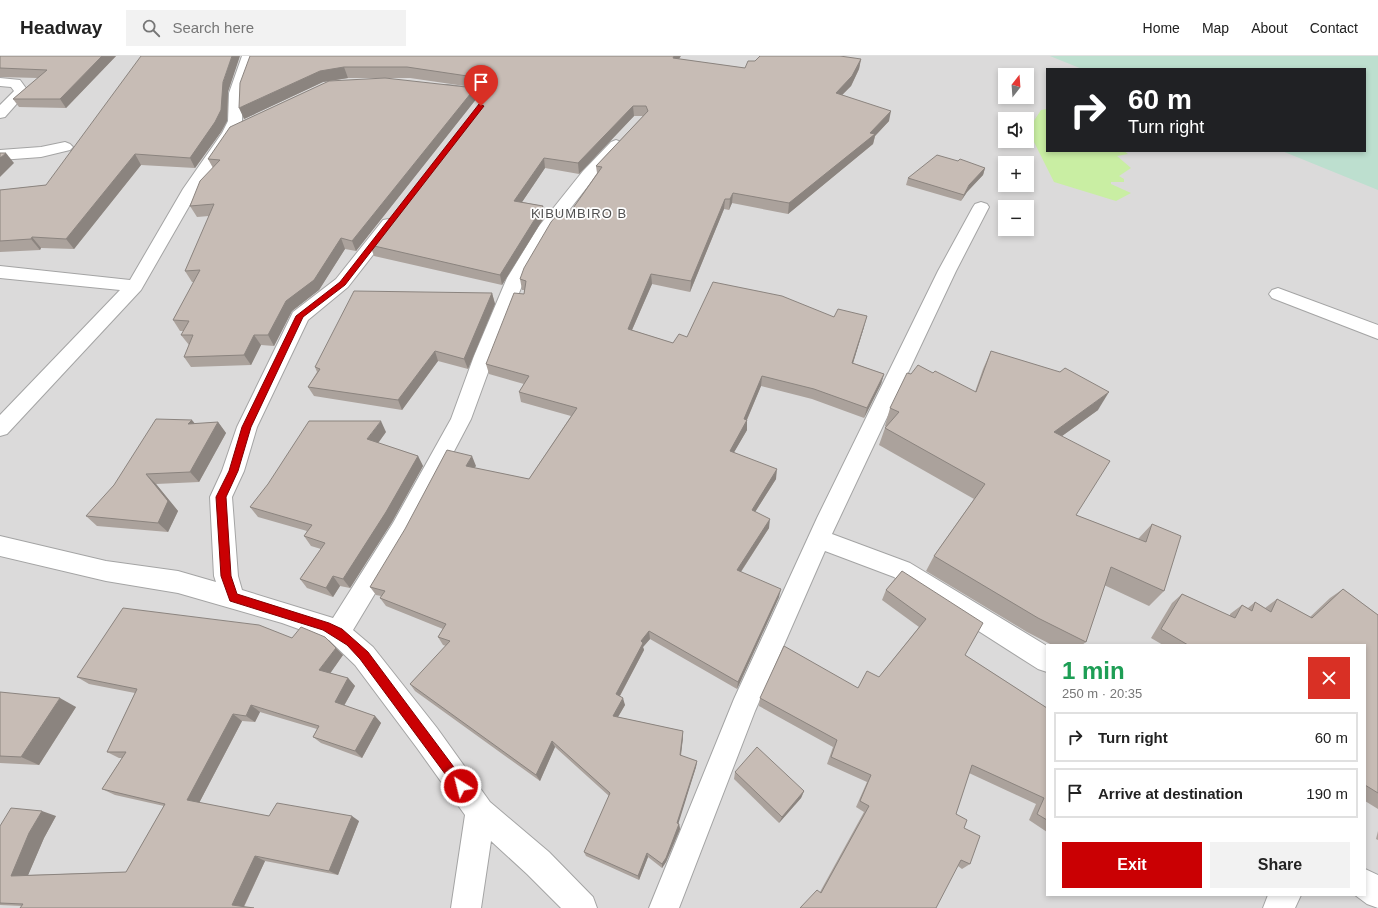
<!DOCTYPE html>
<html lang="en">
<head>
<meta charset="utf-8">
<style>
	:root { --surface:#fff; --page:#f2f2f2; --text:#222; --muted:#767676; --line:#e0e0e0; --accent:#ca0003 }
	body { margin:0; font-family:Helvetica,sans-serif; background:var(--page); color:var(--text); height:100vh; display:flex; flex-direction:column; font-size:15px; white-space:nowrap }
	* { box-sizing:border-box; margin:0 }
	p { font-size:13px; color:var(--muted) }
	.icon { flex:none; width:22px; height:22px; fill:none; stroke:currentColor; stroke-width:2; stroke-linecap:round; stroke-linejoin:round }
	.map { position:relative; flex:1; overflow:hidden }
	.panel { position:absolute; left:1046px; top:588px; width:320px; height:252px; display:flex; flex-direction:column; background:var(--surface); border-radius:0px; box-shadow:0 2px 6px #0003 }
	.panel>* { flex:none }
	.top-card { position:absolute; left:1046px; top:12px; width:320px; height:84px; border-radius:0px; box-shadow:0 2px 6px #0003; background:#202124; color:#fff; overflow:hidden }
	.needle { width:26px; rotate:17deg }
	.fabs { position:absolute; left:998px; top:12px; display:grid; gap:8px }
	.fabs a { display:grid; place-items:center; width:36px; height:36px; border-radius:0px; background:var(--surface); box-shadow:0 2px 6px #0003; font-size:20px }
	.pin { position:absolute; display:grid; place-items:center; width:34px; height:34px; color:#fff; margin:-41px -17px; border-radius:50% 50% 50% 0; rotate:-45deg; box-shadow:0 0 4px #0007 }
	.pin .icon { rotate:45deg }
	.me { position:absolute; width:44px; margin:-22px; rotate:324deg; stroke-linejoin:round; filter:drop-shadow(0 0 3px #0008) }
	.turn { display:flex; align-items:center; gap:14px; height:84px; padding:0 16px; font-size:18px }
	.turn .icon { width:52px; height:52px; stroke-width:2.5 }
	.turn b { display:block; font-size:28px; line-height:34px }
	.round { display:grid; place-items:center; flex:none; width:42px; height:42px; border-radius:0px; background:var(--page) }
	.summary { display:flex; align-items:center; justify-content:space-between; height:68px; padding:0 16px }
	h1 { font-size:24px; font-weight:700; line-height:30px; color:#1e9e55 }
	.cta { display:flex; gap:8px; margin-top:auto; padding:8px 16px }
	.cta a { flex:1; height:46px; border-radius:0px; background:var(--accent); color:#fff; font-size:16px; font-weight:700; line-height:46px; text-align:center }
	.cta a+a { background:var(--page); color:var(--text) }
	ul { padding:0; list-style:none }
	li { display:flex; align-items:center; gap:12px; height:50px; margin:0 8px 6px; padding:0 8px; border:2px solid var(--line); border-radius:0px }
	li div { flex:1 }
	li b { display:block; font-size:15px }
	li em { font-style:normal }
	header { display:flex; align-items:center; gap:24px; box-sizing:border-box; height:56px; padding:0 20px; background:var(--surface); border-bottom:1px solid var(--line) }
	header strong { font-size:19px }
	nav { display:flex; gap:22px; margin-inline-start:auto; font-size:14px }
	.search { width:280px; height:36px; background:var(--page); display:flex; align-items:center; gap:10px; box-sizing:border-box; padding:0 14px; border-radius:0px; color:var(--muted); font-size:15px }
	.map>svg:first-child { display:block }
</style>
</head>
<body>
<header>
<strong>Headway</strong>
<div class="search"><svg class="icon" aria-label="search" viewBox="0 0 24 24"><circle cx="10" cy="10" r="6"/><path d="M15 15l6 6"/></svg>Search here</div>
<nav><a>Home</a><a>Map</a><a>About</a><a>Contact</a></nav>
</header>
<div class="map">
<svg width="1378" height="852" viewBox="0 0 1378 852">
	<rect width="100%" height="100%" fill="#efebe2"/>
	<!-- residential -->
	<path fill="#dbdada" fill-rule="evenodd" d="M0,0H1378V852H0ZM1047,13H1365V95H1047ZM1005,19H1027V41H1005ZM1005,63H1027V85H1005ZM1005,107H1027V129H1005ZM1005,151H1027V173H1005ZM1047,589H1365V839H1047Z"/>
	<!-- grass -->
	<path fill="#c9eea3" d="M1047,53V95H1124L1128,98L1117,100L1131,112L1119,120L1124,123V126H1111V128L1131,137L1116,145L1054,126L1028,74L1041,54Z"/>
	<!-- wetland -->
	<path fill="#bddfcf" d="M1050,0H1378V134L1282,95H1365V13H1082Z"/>
	<g fill="none" stroke-linecap="round" stroke-linejoin="round">
		<defs>
			<g id="street">
				<path d="M242,0H256L243,37L242,65L236,77L199,133L141,234L7,378L0,380V359L120,234L0,222V210L130,224L183,133L222,77L228,65L229,37Z"/>
				<path d="M0,22L20,24L28,35L5,61L0,62V49L14,35L11,31L0,30Z"/>
				<path d="M447,29L490,34L495,35L497,38L495,41L490,42L442,36L440,33L442,30Z"/>
				<path d="M616,84L621,86L624,89L595,121L552,176L525,222L494,300L471,363L409,481L353,574L373,591L437,672L490,746L549,796L593,841L597,852H561L527,818L491,785L481,852H451L465,759L417,692L355,609L329,584L282,567L178,537L106,525L0,500V480L106,505L178,515L216,526L214,520L210,441L222,415L237,371L293,256L336,223L383,164L389,163L395,164L397,168L348,231L308,264L257,371L244,415L232,441L238,520L242,534L333,562L393,467L451,363L474,300L507,222L539,170L583,115L611,86Z"/>
				<path d="M65,86L70,88L73,91L70,94L41,101L0,104V94L41,91Z"/>
				<path d="M981,146L987,148L989,151L956,215L832,478L910,507L1047,590V616L1038,613L894,521L825,495L755,655L679,852H649L734,643L817,462L938,215L973,151L975,148Z"/>
				<path d="M1278,232L1378,269V283L1272,242L1269,238L1272,234Z"/>
				<path d="M1365,813L1378,819V852L1367,848L1355,839H1365Z"/>
				<path d="M1268,839H1301L1295,852H1263Z"/>
			</g>
		</defs>
		<!-- street casing -->
		<use href="#street" stroke="#a4a4a4" stroke-width="2"/>
		<!-- street -->
		<use href="#street" fill="#fff" fill-rule="evenodd"/>
	</g>
	<!-- wall -->
	<g fill="#aba29c">
		<path d="M0,0H116L66,52L19,51L13,43L38,22L0,21Z"/>
		<path d="M250,0L679,3L745,12L755,5L861,3L859,13L851,30L842,39L889,65L875,80L873,88L788,158L732,147L729,154L724,153L690,236L652,228L632,274L673,287L687,281L834,261L864,271L853,307L884,318L881,328L864,362L812,343L761,330L747,364V374L734,396L776,423L755,456L769,472L741,516L779,541L737,633L650,583L643,591L644,594L620,640L625,649L618,661L683,675V681L681,700L697,705L696,711L678,767L679,768L680,773L666,806L662,812L648,801L639,824L586,800L584,796L609,740L555,691L540,725L415,635L410,628L446,590L443,589L438,581L443,573L386,550L380,542L381,540L376,539L370,531L476,410L474,412L529,423L571,360L521,346L519,336L524,328L489,318L486,308L524,238V234H522L520,223L571,155L597,117L596,110L643,60H634L579,118L545,112L522,146L543,150L545,160L502,229L374,200L370,189L492,34L410,22H348L323,26L244,63Z"/>
		<path d="M475,32L477,42L356,195L345,193L319,234L292,255L274,290L261,289L251,309L191,311L184,301L189,289L181,279L184,275H180L173,264L194,226H192L185,215L209,160L197,161L190,150L213,112L208,103Z"/>
		<path d="M228,36L227,65L221,76L195,112L141,109L74,193L41,192L40,194L0,196V134L46,129Z"/>
		<path d="M985,112L983,119L967,136L961,145L906,129L908,122Z"/>
		<path d="M492,237L495,248L468,313L438,305L402,354L314,340L308,331L317,316L315,311Z"/>
		<path d="M991,295L1098,354L1062,380L1076,459L1138,483L1152,468L1164,535L1149,550L1104,529L1086,586L1082,589H1052L1027,576L926,515L934,500L974,443L879,389L885,372L886,371L885,370L890,352L911,318L933,317L975,336L983,313Z"/>
		<path d="M218,366L226,377L199,426L156,428L178,455L168,476L97,470L86,460L195,368Z"/>
		<path d="M386,376L378,387L418,400L423,410L392,466L350,532L340,530L333,541L307,532L300,523L321,493L311,490L304,480L307,475L258,461L250,451Z"/>
		<path d="M902,515L965,599L1047,652V776L1029,764L1036,748L969,717L956,758L964,772L970,808L962,813L958,810L800,852L820,836L864,756L856,751L867,726L827,708L833,691L759,650L760,642L858,632L879,621L919,571L882,544L886,534Z"/>
		<path d="M1343,533L1378,559V753L1365,745V589H1163L1151,582L1172,547L1182,538L1230,560V558L1242,549L1248,552L1255,546L1265,552L1277,543L1310,561L1330,542Z"/>
		<path d="M292,582L336,592L343,599L330,617L348,622L355,630L344,650L375,660L381,667L362,702L321,687L313,681L317,673L260,656L255,666L242,665L199,747L269,760L359,765L338,819L265,805L244,851L22,850L0,849V770L56,760L44,782L28,819L126,816L164,750L115,739L102,733L122,702H119L107,696L135,637L89,628L77,621Z"/>
		<path d="M0,636L76,651L39,709L0,707Z"/>
		<path d="M735,716L804,735L801,742L779,767L734,723Z"/>
		<path d="M1378,775V784L1376,783Z"/>
	</g>
	<!-- shaded-wall -->
	<g fill="#8b847f">
		<path d="M102,0H116L66,52L60,43Z"/>
		<path d="M232,0H240L228,36L227,65L221,76L195,112L190,102L223,26Z"/>
		<path d="M674,0H681L673,12V2Z"/>
		<path d="M861,3L859,13L851,30L834,47L836,37Z"/>
		<path d="M344,11L348,22L323,26L244,63L239,52L320,15Z"/>
		<path d="M475,32L477,42L356,195L352,185Z"/>
		<path d="M633,50L634,60L579,118L578,107Z"/>
		<path d="M891,55L889,65L875,80L873,88L788,158L789,147L870,77Z"/>
		<path d="M6,97L14,107L0,121V102Z"/>
		<path d="M135,98L141,109L74,193L66,183Z"/>
		<path d="M544,102L545,112L516,155L514,145Z"/>
		<path d="M985,112L983,119L967,136L961,145L969,129Z"/>
		<path d="M733,137L732,147L729,154L730,143Z"/>
		<path d="M725,143L724,153L690,236L691,225Z"/>
		<path d="M543,150L545,160L502,229L500,219Z"/>
		<path d="M32,181L41,192L40,194L31,183Z"/>
		<path d="M341,182L345,193L319,234L292,255L274,290L268,279L286,245Z"/>
		<path d="M651,218L652,228L628,283V273Z"/>
		<path d="M492,237L495,248L468,313L464,303Z"/>
		<path d="M867,260L864,271L850,317L852,307Z"/>
		<path d="M254,279L261,289L251,309L244,299Z"/>
		<path d="M435,295L438,305L402,354L398,344Z"/>
		<path d="M884,318L881,328L864,362L867,352Z"/>
		<path d="M762,320L761,330L745,368L747,364V374L729,405L730,395Z"/>
		<path d="M1109,336L1098,354L1044,393L1054,376Z"/>
		<path d="M192,364L200,374L188,368Z"/>
		<path d="M381,365L386,376L373,394L367,383Z"/>
		<path d="M218,366L226,377L199,426L190,416Z"/>
		<path d="M418,400L423,410L392,466L350,532L343,523Z"/>
		<path d="M472,400L476,410L470,419L466,410Z"/>
		<path d="M777,413L776,423L750,464L752,454Z"/>
		<path d="M146,418L156,428L178,455L168,476L158,467Z"/>
		<path d="M770,463L769,472L736,523L737,514Z"/>
		<path d="M333,520L340,530L333,541L326,532Z"/>
		<path d="M781,533L779,541L737,633L738,626Z"/>
		<path d="M649,575L650,583L643,591L644,594L617,645L616,638L641,585Z"/>
		<path d="M336,592L343,599L327,622L319,614Z"/>
		<path d="M348,622L355,630L342,653L335,646Z"/>
		<path d="M60,642L76,651L39,709L21,701Z"/>
		<path d="M623,642L625,649L615,666L613,660Z"/>
		<path d="M251,649L260,656L255,666L246,660Z"/>
		<path d="M233,658L242,665L198,749L187,744Z"/>
		<path d="M375,660L381,667L362,702L355,695Z"/>
		<path d="M683,675V681L680,705V699Z"/>
		<path d="M552,685L555,691L540,725L536,719Z"/>
		<path d="M697,705L696,711L677,772V767Z"/>
		<path d="M804,735L801,742L779,767L782,761Z"/>
		<path d="M42,755L56,760L44,782L26,824L11,820L29,777Z"/>
		<path d="M352,760L359,765L338,819L329,815Z"/>
		<path d="M679,768L680,773L666,806L662,812V808Z"/>
		<path d="M647,797L648,801L639,824L638,820Z"/>
		<path d="M255,800L265,805L243,852L232,849Z"/>
	</g>
	<!-- building -->
	<g fill="#c7bcb5" stroke="#8b847f">
		<path d="M0,0H102L60,43H13L47,14L0,12Z"/>
		<path d="M141,0H232L223,26L221,54L215,66L190,102L135,98L66,183L32,181L31,183L0,185V134L46,129Z"/>
		<path d="M250,0H674L673,2L745,12L748,5H755L760,0H840L861,3L852,20L836,37L891,55L870,77L875,78L789,147L733,137L730,143H725L691,225L651,218L628,273L673,287L679,278L687,281L713,226L782,240L834,261L838,253L867,260L852,307L884,318L867,352L814,333L762,320L744,363L747,364L730,395L777,413L752,454L770,463L737,514L781,533L738,626L649,575L641,585L643,587L616,638L623,642L613,660L683,675L680,699L697,705L677,767L679,768L666,802L662,808L647,797L638,820L584,796L610,737L552,685L536,719L410,628L450,585L438,581L446,568L380,542L385,535L370,531L405,473L447,394L472,400L466,410L529,423L577,352L519,336L529,320L486,308L514,237L524,238L526,225L520,223L524,212L551,166L562,153L571,155L602,111L596,110L648,55L646,50H633L578,107L544,102L514,145L543,150L500,219L370,189L496,29L494,24L407,11H344L320,15L239,52L240,27Z"/>
		<path d="M385,22L475,32L352,185L341,182L314,224L286,245L268,279H254L244,299L184,301L193,279H181L189,265L173,264L200,214L185,215L214,148L190,150L200,125L220,104L208,103L230,71L329,25Z"/>
		<path d="M0,97H6L0,102Z"/>
		<path d="M937,99L958,105L960,103L985,112L969,129L964,139L908,122Z"/>
		<path d="M354,235L492,237L464,303L435,295L398,344L308,331L320,313L315,311Z"/>
		<path d="M991,295L1060,316L1065,312L1109,336L1054,376L1110,405L1076,459L1146,486L1152,468L1181,480L1164,535L1111,511L1086,586L1038,562L934,500L985,428L885,372L899,356L890,352L907,317L911,318L918,309L933,317L935,315L976,336Z"/>
		<path d="M156,363L192,364L188,368L218,366L190,416L146,418L168,445L158,467L86,460L114,429Z"/>
		<path d="M309,365H381L367,383L418,400L386,456L343,523L333,520L326,532L300,523L325,487L304,480L312,469L250,451L268,428Z"/>
		<path d="M902,515L983,567L965,599L1047,652V764L1037,758L1044,742L972,709L956,758L967,764L964,772L980,780L970,808L961,804L936,852H800L817,834L821,837L869,750L860,745L871,719L831,701L837,684L760,642L784,590L858,632L867,615L879,621L926,563L886,534Z"/>
		<path d="M1343,533L1378,559V737L1365,729V589H1188L1161,573L1182,538L1235,562L1242,549L1252,555L1255,546L1271,556L1277,543L1312,562Z"/>
		<path d="M123,552L259,569L292,582L301,571L325,581L336,592L319,614L348,622L335,646L375,660L355,695L313,681L319,670L251,649L246,660L233,658L187,744L269,760L277,747L352,760L329,815L255,800L232,849L254,852H20L23,848L0,847V770L11,752L42,755L29,777L11,820L126,816L165,748L102,733L126,696H107L137,633L77,621Z"/>
		<path d="M0,636L60,642L21,701L0,700Z"/>
		<path d="M757,691L804,735L782,761L735,716Z"/>
	</g>
	<!-- route -->
	<path fill="#ca0003" stroke="#830002" d="M479,48L484,50L345,229L303,261L251,371L238,415L226,441L231,520L237,538L329,567L342,573L368,596L465,726L467,730L465,734L461,736L457,734L360,603L347,589L323,574L230,545L221,520L216,441L229,415L242,371L296,260L340,226Z"/>
	<g text-anchor="middle" dominant-baseline="central" stroke-width="3.5" stroke-linejoin="round" paint-order="stroke">
		<!-- far-quarter labels -->
		<g font-size="13" letter-spacing="1" fill="#505050" stroke="#fff">
			<text x="579" y="157">KIBUMBIRO B</text>
		</g>
	</g>
</svg>
<div class="fabs">
<a><svg class="needle" viewBox="-14 -14 28 28"><path d="M0-13l5 13h-10z" fill="#e53935"/><path d="M0 13l5-13h-10z" fill="#767676"/></svg></a>
<a><svg class="icon" aria-label="sound" viewBox="0 0 24 24"><path d="M4 9h4l5-4v14l-5-4H4zM17 9q2 3 0 6"/></svg></a>
<a>+</a>
<a>−</a>
</div>
<div class="pin" style="left:481px;top:50px;background:#d93025"><svg class="icon" aria-label="arrive" viewBox="0 0 24 24"><path d="M6 21V4h12l-3 4 3 4H6"/></svg></div>
<svg class="me" style="left:461px;top:730px" viewBox="-20 -20 40 40"><circle r="17" fill="#ca0003" stroke="#fff" stroke-width="3"/><path d="M0-11L8 9 0 5-8 9z" fill="#fff"/></svg>
<div class="top-card">
<div class="turn"><svg class="icon" aria-label="right" viewBox="0 0 24 24"><path d="M7 20v-9h11M14 6l5 5-5 5"/></svg><div><b>60 m</b>Turn right</div></div>
</div>
<section class="panel">
<div class="summary"><div><h1>1 min</h1><p>250 m · 20:35</p></div><a class="round" style="background:#d93025;color:#fff"><svg class="icon" aria-label="close" viewBox="0 0 24 24"><path d="M6 6l12 12M18 6L6 18"/></svg></a></div>
<ul>
<li><svg class="icon" aria-label="right" viewBox="0 0 24 24"><path d="M7 20v-9h11M14 6l5 5-5 5"/></svg><div><b>Turn right</b></div><em>60 m</em></li>
<li><svg class="icon" aria-label="arrive" viewBox="0 0 24 24"><path d="M6 21V4h12l-3 4 3 4H6"/></svg><div><b>Arrive at destination</b></div><em>190 m</em></li>
</ul>
<div class="cta"><a>Exit</a><a>Share</a></div>
</section>
</div>
</body>
</html>
